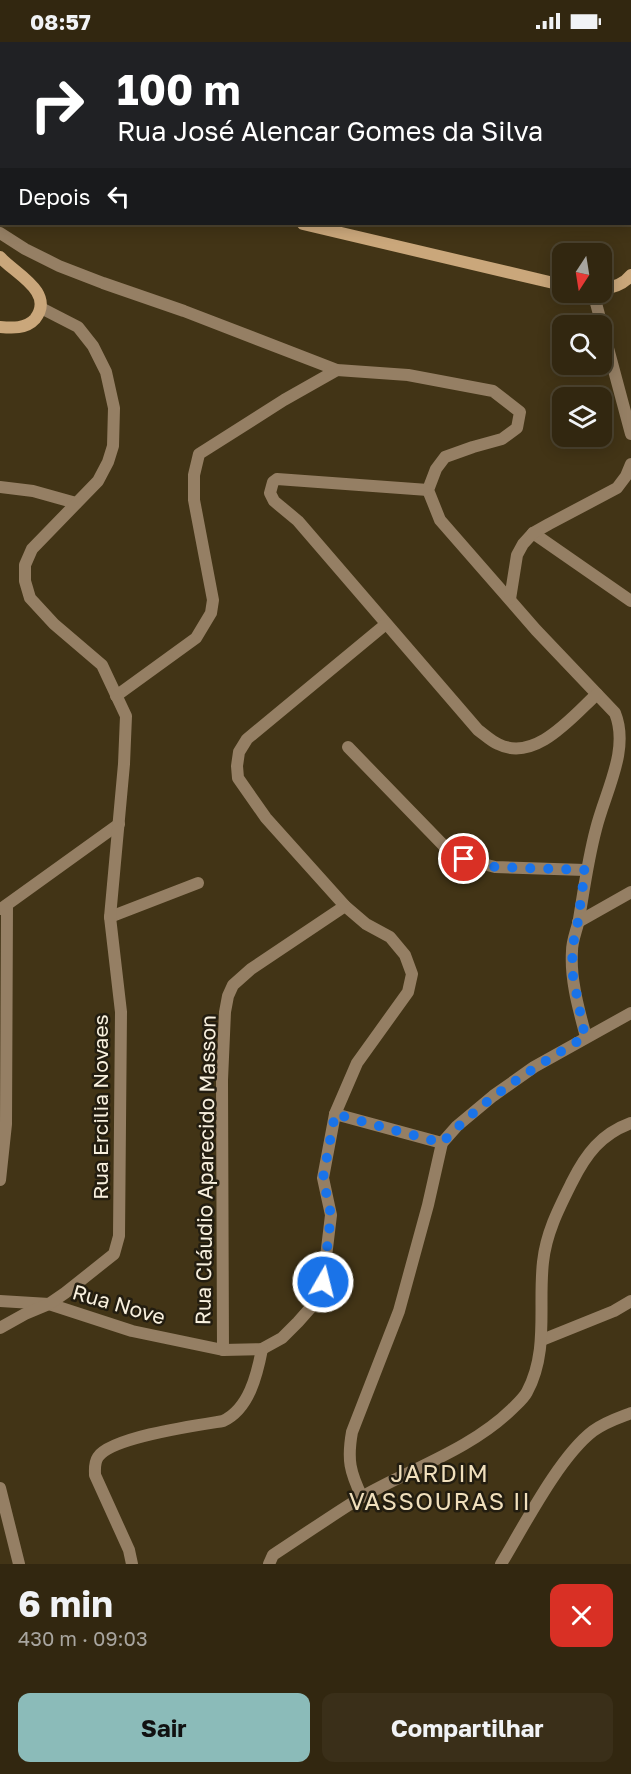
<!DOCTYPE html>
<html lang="pt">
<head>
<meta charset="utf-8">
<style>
	:root { --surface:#322710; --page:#3a2f19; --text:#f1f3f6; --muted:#a8a59f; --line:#4d4430; --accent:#8bbbb9 }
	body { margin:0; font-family:"Golos Text",sans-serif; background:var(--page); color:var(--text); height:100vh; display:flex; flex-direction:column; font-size:22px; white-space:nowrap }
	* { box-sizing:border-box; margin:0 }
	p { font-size:20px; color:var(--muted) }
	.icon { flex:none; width:33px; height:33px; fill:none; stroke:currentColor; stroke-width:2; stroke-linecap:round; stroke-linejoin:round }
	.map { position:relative; height:1522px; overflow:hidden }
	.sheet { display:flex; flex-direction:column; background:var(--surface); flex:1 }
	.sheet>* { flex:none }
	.guide { position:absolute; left:0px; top:0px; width:632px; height:183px; box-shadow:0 3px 15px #0003,0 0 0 2px var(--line); background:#202124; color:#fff; overflow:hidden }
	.needle { width:39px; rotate:192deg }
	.fabs { position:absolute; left:552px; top:201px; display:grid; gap:12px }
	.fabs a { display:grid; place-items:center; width:60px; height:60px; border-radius:12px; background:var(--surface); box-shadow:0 3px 15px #0003,0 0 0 2px var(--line); font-size:30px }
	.pin { position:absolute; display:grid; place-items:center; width:51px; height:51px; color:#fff; margin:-26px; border:3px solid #fff; border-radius:50%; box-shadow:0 2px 6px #0007 }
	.me { position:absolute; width:66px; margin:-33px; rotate:8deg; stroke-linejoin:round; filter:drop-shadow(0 0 4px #0008) }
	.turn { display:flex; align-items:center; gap:21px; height:126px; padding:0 18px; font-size:27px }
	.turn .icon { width:78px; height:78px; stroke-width:2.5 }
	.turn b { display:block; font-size:42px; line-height:51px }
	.then { display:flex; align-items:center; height:57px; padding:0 18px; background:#0003; gap:12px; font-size:22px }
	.round { display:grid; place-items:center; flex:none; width:63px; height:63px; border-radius:12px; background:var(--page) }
	.overview { display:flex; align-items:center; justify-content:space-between; height:102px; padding:0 18px }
	h1 { font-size:36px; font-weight:700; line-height:45px }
	.cta { display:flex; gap:12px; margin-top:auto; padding:12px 18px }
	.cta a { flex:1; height:69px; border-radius:12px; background:var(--accent); color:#111; font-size:24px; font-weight:700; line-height:69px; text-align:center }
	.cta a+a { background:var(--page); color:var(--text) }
	.status { display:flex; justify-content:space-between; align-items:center; height:42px; padding:0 30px; background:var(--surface); direction:ltr }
	.status svg { height:16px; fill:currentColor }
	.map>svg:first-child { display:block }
</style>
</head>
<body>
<div class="status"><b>08:57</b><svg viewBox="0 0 49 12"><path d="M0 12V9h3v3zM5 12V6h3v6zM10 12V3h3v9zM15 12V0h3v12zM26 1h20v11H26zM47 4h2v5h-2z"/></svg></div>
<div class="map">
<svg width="631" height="1522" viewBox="0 0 631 1522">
	<rect width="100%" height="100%" fill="#423416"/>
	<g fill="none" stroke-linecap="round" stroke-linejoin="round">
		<!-- stream -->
		<g stroke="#021c2a" stroke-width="4">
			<path d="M551,2V0"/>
			<path d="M630,70H631"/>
		</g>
		<!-- minor -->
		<g stroke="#957f64" stroke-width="12">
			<path d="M0,0L6,2"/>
			<path d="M176,0L179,2"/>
			<path d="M108,2L110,0"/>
			<path d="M319,2V0"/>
			<path d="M465,2V0"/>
			<path d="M630,119H631"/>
			<path d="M0,191L25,207L59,224L103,241L184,269L337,328L408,333L493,349L520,370L517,386L502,397L473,405L445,415L436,427L428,448L440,478L536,588L615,671C630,708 605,750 596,787C588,817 584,847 579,877C577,888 572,898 572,909C570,938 579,968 586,995"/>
			<path d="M593,250L631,392"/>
			<path d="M0,445L33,449L76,461"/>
			<path d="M428,448L277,437L273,440L270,451L274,459L298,479L478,688C485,693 491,699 498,702C535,721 572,675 597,652"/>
			<path d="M533,491L631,559"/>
			<path d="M510,557L517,513L523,502L533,491L549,482L617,446L626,434L631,422"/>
			<path d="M116,654L196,596L211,571L213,558L194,458V433L199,412L284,358L337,328"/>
			<path d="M348,705L445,805L464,817L495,825L585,828"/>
			<path d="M1,867L119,782"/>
			<path d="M110,875L198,841"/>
			<path d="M578,880L631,850"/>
			<path d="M335,1072L442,1101"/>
			<path d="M0,1138L6,1082L7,863"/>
			<path d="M0,1259L49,1262L132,1289L223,1308L262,1307L282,1296L298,1280L313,1263L323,1240L331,1173L323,1136L335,1072L357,1021L408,950L412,932L405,913L390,895L366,882L345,864L266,776L238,736L237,724L239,710L247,697L386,582"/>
			<path d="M0,1286L25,1272L49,1262L65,1251L114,1212L119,1194L121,970L110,875L124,722L126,674L102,623L54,582L30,556L25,539V523L32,507L98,439L108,420L113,404L114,366L106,330L93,304L78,285L41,266"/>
			<path d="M542,1298L614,1269L631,1259"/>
			<path d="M223,1308L222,1038L225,970L228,954L233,943L251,927L345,864"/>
			<path d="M0,1446L19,1522"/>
			<path d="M362,1455C350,1430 347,1418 352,1390L399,1269L428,1163L442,1101L457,1084L493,1054L534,1025L631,971"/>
			<path d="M132,1522L129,1508L95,1433C95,1427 94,1421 98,1415C111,1395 198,1383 223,1379C249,1367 257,1333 262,1307"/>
			<path d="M269,1522L273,1513C302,1494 331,1474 360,1456C410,1427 470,1408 512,1367C517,1362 524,1356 527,1350C549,1309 538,1264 543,1220C546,1191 559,1166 572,1140C586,1112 601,1092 631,1081"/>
			<path d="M501,1522C524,1484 559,1415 593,1389C605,1380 618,1376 631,1371"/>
		</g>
		<!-- secondary -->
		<g stroke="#caa77b" stroke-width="12">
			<path d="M0,95L2,96"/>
			<path d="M303,182L562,243"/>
			<path d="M0,215C14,231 56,250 35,277C26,287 12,286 0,285"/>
			<path d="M602,247C612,246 624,242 631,233"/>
		</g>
	</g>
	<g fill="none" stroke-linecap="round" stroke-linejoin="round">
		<!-- route -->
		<path stroke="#1a73e8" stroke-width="10" stroke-dasharray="0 18" d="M323,1240L331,1173L323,1136L335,1072L442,1101C483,1057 533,1026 585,995L573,934L572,907L578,879L585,828L495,825L464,817"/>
	</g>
	<g text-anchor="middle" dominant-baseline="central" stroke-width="5" stroke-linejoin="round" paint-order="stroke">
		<!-- street labels -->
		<g font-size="21" fill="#f8f0de" stroke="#231d10">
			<text transform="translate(100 1065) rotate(-90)">Rua Ercilia Novaes</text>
			<text transform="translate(205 1128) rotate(-89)">Rua Cláudio Aparecido Masson</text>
			<text transform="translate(119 1262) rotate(16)">Rua Nove</text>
		</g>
		<!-- quarter labels -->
		<g font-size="24" letter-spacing="1.5" fill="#f0dfbc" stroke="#231d10">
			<text x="440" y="1430">JARDIM<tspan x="440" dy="28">VASSOURAS II</tspan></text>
		</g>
	</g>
</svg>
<div class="fabs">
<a><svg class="needle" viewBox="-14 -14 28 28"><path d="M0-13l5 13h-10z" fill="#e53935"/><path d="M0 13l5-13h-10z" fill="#a8a59f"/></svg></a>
<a><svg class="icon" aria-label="search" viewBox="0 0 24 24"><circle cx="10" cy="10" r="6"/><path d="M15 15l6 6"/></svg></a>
<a><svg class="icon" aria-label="layers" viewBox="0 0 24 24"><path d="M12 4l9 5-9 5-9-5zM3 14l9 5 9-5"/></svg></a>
</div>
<div class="pin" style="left:464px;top:817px;background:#d93025"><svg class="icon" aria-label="arrive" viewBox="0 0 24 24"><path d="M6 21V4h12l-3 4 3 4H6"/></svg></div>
<svg class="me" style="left:323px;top:1240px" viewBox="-20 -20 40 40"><circle r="17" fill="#1a73e8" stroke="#fff" stroke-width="3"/><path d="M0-11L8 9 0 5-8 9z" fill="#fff"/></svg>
<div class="guide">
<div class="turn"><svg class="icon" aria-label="right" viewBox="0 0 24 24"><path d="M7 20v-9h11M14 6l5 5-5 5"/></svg><div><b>100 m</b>Rua José Alencar Gomes da Silva</div></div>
<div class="then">Depois<svg class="icon" aria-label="left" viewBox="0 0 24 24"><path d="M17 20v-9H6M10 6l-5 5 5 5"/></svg></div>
</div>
</div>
<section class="sheet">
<div class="overview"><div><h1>6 min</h1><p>430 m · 09:03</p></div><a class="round" style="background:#d93025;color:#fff"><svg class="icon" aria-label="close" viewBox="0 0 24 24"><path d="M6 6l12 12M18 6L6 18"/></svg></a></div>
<div class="cta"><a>Sair</a><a>Compartilhar</a></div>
</section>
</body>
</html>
